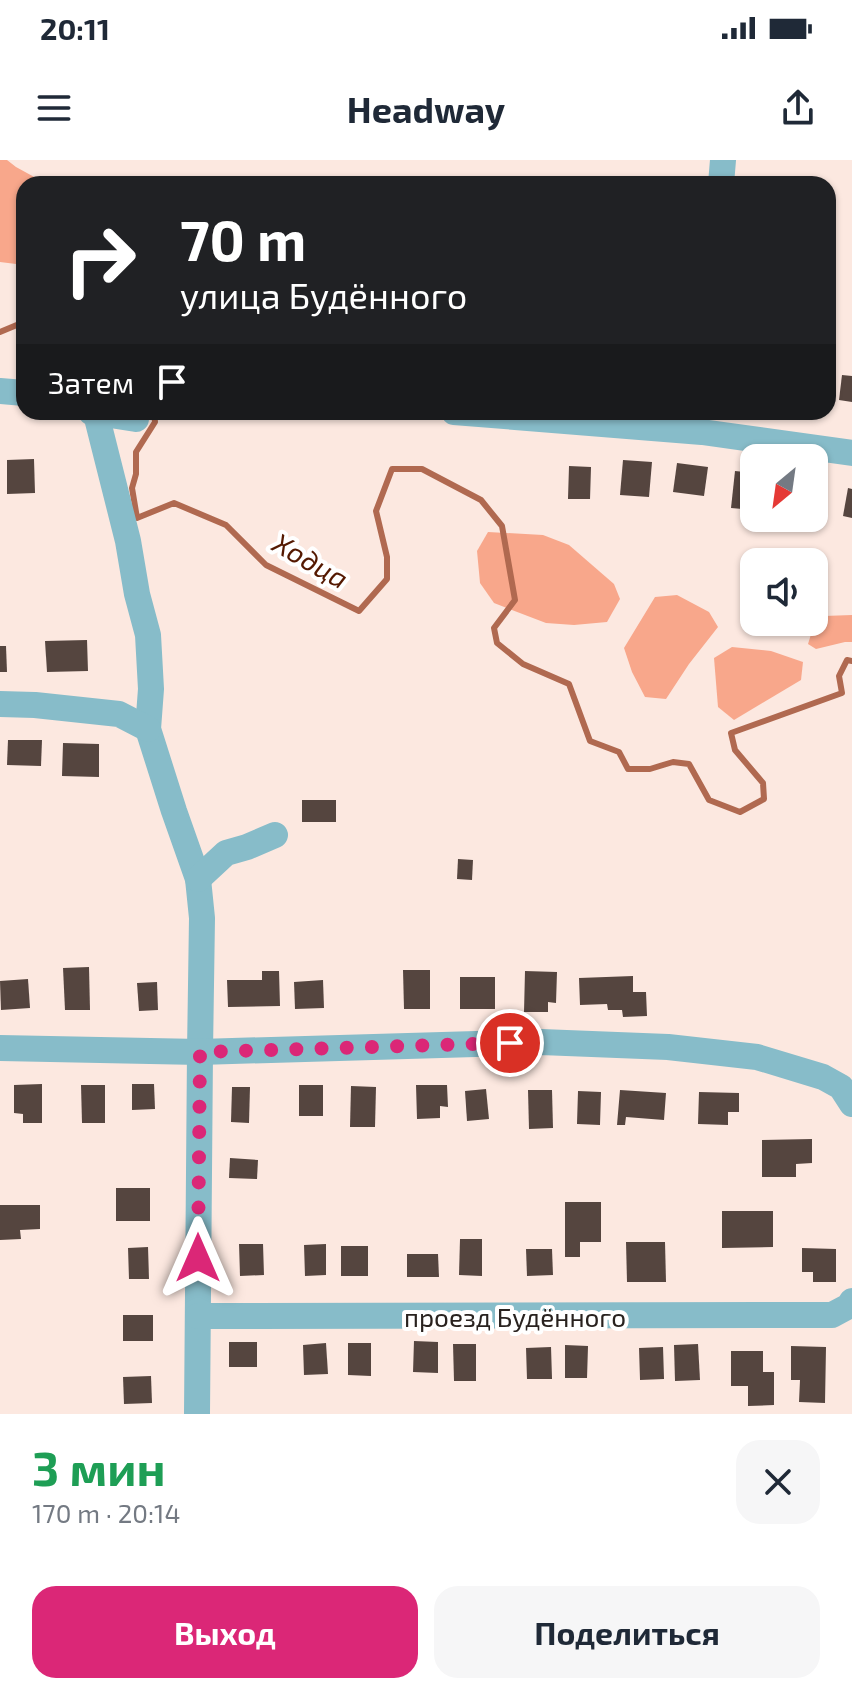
<!DOCTYPE html>
<html lang="ru">
<head>
<meta charset="utf-8">
<style>
	:root { --surface:#fff; --page:#f6f6f7; --text:#1f2937; --muted:#747a83; --accent:#db2777 }
	body { margin:0; font-family:"Exo 2",sans-serif; background:var(--page); color:var(--text); height:100vh; display:flex; flex-direction:column; font-size:30px; white-space:nowrap }
	* { box-sizing:border-box; margin:0 }
	p { font-size:26px; color:var(--muted) }
	.icon { flex:none; width:44px; height:44px; fill:none; stroke:currentColor; stroke-width:2; stroke-linecap:round; stroke-linejoin:round }
	.map { position:relative; height:1254px; overflow:hidden }
	.drawer { display:flex; flex-direction:column; background:var(--surface); flex:1 }
	.drawer>* { flex:none }
	.guide { position:absolute; left:16px; top:16px; width:820px; height:244px; border-radius:24px; box-shadow:0 2px 6px #0004; background:#202124; color:#fff; overflow:hidden }
	.needle { width:52px; rotate:209deg }
	.tools { position:absolute; left:740px; top:284px; display:grid; gap:16px }
	.tools a { display:grid; place-items:center; width:88px; height:88px; border-radius:16px; background:var(--surface); box-shadow:0 2px 6px #0004; font-size:40px }
	.pin { position:absolute; display:grid; place-items:center; width:68px; height:68px; color:#fff; margin:-34px; border:4px solid #fff; border-radius:50%; box-shadow:0 2px 8px #0007 }
	.me { position:absolute; width:88px; margin:-44px; rotate:0deg; stroke-linejoin:round; filter:drop-shadow(0 0 6px #0008) }
	.turn { display:flex; align-items:center; gap:28px; height:168px; padding:0 32px; font-size:36px }
	.turn .icon { width:104px; height:104px; stroke-width:2.5 }
	.turn b { display:block; font-size:56px; line-height:68px }
	.then { display:flex; align-items:center; height:76px; padding:0 32px; background:#0003; gap:16px; font-size:30px }
	.round { display:grid; place-items:center; flex:none; width:84px; height:84px; border-radius:24px; background:var(--page) }
	.overview { display:flex; align-items:center; justify-content:space-between; height:136px; padding:0 32px }
	h1 { font-size:48px; font-weight:700; line-height:60px; color:#1e9e55 }
	.button { display:flex; gap:16px; margin-top:auto; padding:16px 32px }
	.button a { flex:1; height:92px; border-radius:24px; background:var(--accent); color:#fff; font-size:32px; font-weight:700; line-height:92px; text-align:center }
	.button a+a { background:var(--page); color:var(--text) }
	.status { display:flex; justify-content:space-between; align-items:center; height:56px; padding:0 40px; background:var(--surface); direction:ltr }
	.status svg { height:22px; fill:currentColor }
	header { display:flex; justify-content:space-between; align-items:center; height:104px; padding:0 32px; background:var(--surface); font-size:36px; font-weight:700 }
	.map>svg:first-child { display:block }
</style>
</head>
<body>
<div class="status"><b>20:11</b><svg viewBox="0 0 49 12"><path d="M0 12V9h3v3zM5 12V6h3v6zM10 12V3h3v9zM15 12V0h3v12zM26 1h20v11H26zM47 4h2v5h-2z"/></svg></div>
<header><svg class="icon" aria-label="menu" viewBox="0 0 24 24"><path d="M4 6h16M4 12h16M4 18h16"/></svg>Headway<svg class="icon" aria-label="share" viewBox="0 0 24 24"><path d="M12 15V3M7 8l5-5 5 5M5 13v7h14v-7"/></svg></header>
<div class="map">
<svg width="852" height="1254" viewBox="0 0 852 1254">
	<rect width="100%" height="100%" fill="#fce8e0"/>
	<!-- forest -->
	<g fill="#f8a78b">
		<path d="M0,0H7L16,7L47,24H24V105L0,102Z"/>
		<path d="M488,372L543,375L569,385L614,424L620,439L607,462L574,465L546,463L494,443L480,423L477,391Z"/>
		<path d="M677,435L709,452L718,467L689,504L666,539L645,537L632,512L624,488L655,437Z"/>
		<path d="M852,455V482H845L816,489L808,484L813,468L824,456Z"/>
		<path d="M732,487L771,491L803,502L801,520L734,560L718,547L714,498Z"/>
	</g>
	<g fill="none" stroke-linecap="round" stroke-linejoin="round">
		<!-- stream -->
		<g stroke="#b06950" stroke-width="6">
			<path d="M0,172L24,162"/>
			<path d="M154,252L155,262L136,292V314L132,328L137,358L174,343L226,365L266,405L359,451L387,419V397L376,351L392,309H422L481,340L502,366L515,440L494,468L497,483L523,504L569,524L590,581L619,592L628,609H650L673,602L689,604L709,640L740,652L764,639L763,623L735,590L731,573L842,533L839,516L847,500L852,501"/>
		</g>
	</g>
	<!-- building -->
	<g fill="#55453f">
		<path d="M842,215L852,216V242L839,240Z"/>
		<path d="M34,299L35,333L7,334V300Z"/>
		<path d="M623,300L652,302L649,337L620,335Z"/>
		<path d="M677,303L708,307L704,336L673,332Z"/>
		<path d="M569,306L591,307L590,339H568Z"/>
		<path d="M735,311L754,313V350L731,348Z"/>
		<path d="M814,322L821,323L819,352H814Z"/>
		<path d="M848,328L852,329V358L843,356Z"/>
		<path d="M87,480L88,511L47,512L45,481Z"/>
		<path d="M0,486H6L7,512H0Z"/>
		<path d="M8,580H42L41,606L7,605Z"/>
		<path d="M63,583L99,584V617L62,616Z"/>
		<rect x="302" y="640" width="34" height="22"/>
		<path d="M458,699L473,700L472,720L457,719Z"/>
		<path d="M89,807L90,850H65L63,808Z"/>
		<path d="M403,810H430V849H404Z"/>
		<path d="M262,811H279L280,846L228,847L227,820H262Z"/>
		<path d="M525,811L557,812L556,843L548,842V852H524Z"/>
		<path d="M633,816V832H646L647,856L623,857L622,850H608L607,844L580,845L579,818Z"/>
		<rect x="460" y="817" width="35" height="32"/>
		<path d="M28,819L30,848L1,850L0,821Z"/>
		<path d="M323,820L324,848L295,849L294,822Z"/>
		<path d="M157,822L158,850L139,851L137,823Z"/>
		<path d="M42,924V963H23V954L14,953V925Z"/>
		<path d="M132,924H154L155,949L132,950Z"/>
		<path d="M81,925H105V963H82Z"/>
		<rect x="299" y="925" width="24" height="31"/>
		<path d="M416,925H447L448,947L440,946V958L417,959Z"/>
		<path d="M351,926L376,927L375,967H350Z"/>
		<path d="M232,927H250L249,963L231,962Z"/>
		<path d="M486,929L489,959L467,961L465,931Z"/>
		<path d="M528,930H552L553,968L529,969Z"/>
		<path d="M620,930L666,933L664,960L626,957L625,965H617Z"/>
		<path d="M578,931L601,932L600,965L577,964Z"/>
		<path d="M699,932L739,933V952H728V965L698,964Z"/>
		<path d="M812,979V1003L796,1004V1017H762V980Z"/>
		<path d="M230,998L258,1000L257,1019L229,1018Z"/>
		<rect x="116" y="1028" width="34" height="33"/>
		<path d="M565,1042H601V1082H580V1097H565Z"/>
		<path d="M0,1045H40V1069L20,1070L21,1079L0,1080Z"/>
		<path d="M722,1051H773V1087L722,1088Z"/>
		<path d="M460,1079H482V1116L459,1115Z"/>
		<path d="M626,1082H665L666,1122H627Z"/>
		<path d="M239,1084H263L264,1115L240,1116Z"/>
		<path d="M326,1084V1115L305,1116L304,1085Z"/>
		<rect x="341" y="1086" width="27" height="30"/>
		<path d="M148,1087L149,1119H129L128,1088Z"/>
		<path d="M802,1088L836,1089V1122H813V1112H802Z"/>
		<path d="M526,1089H552L553,1115L527,1116Z"/>
		<path d="M407,1094H438L439,1117H407Z"/>
		<rect x="123" y="1155" width="30" height="26"/>
		<path d="M414,1181L438,1182V1213L413,1212Z"/>
		<rect x="229" y="1182" width="28" height="25"/>
		<path d="M326,1183L328,1214L304,1215L303,1185Z"/>
		<path d="M348,1183H371V1216L348,1215Z"/>
		<path d="M453,1184H476V1221H454Z"/>
		<path d="M698,1184L700,1220L675,1221L674,1185Z"/>
		<path d="M565,1185L588,1186L587,1218H565Z"/>
		<path d="M791,1186L826,1187L825,1243L799,1242L800,1220H791Z"/>
		<path d="M551,1187L552,1219H527L526,1188Z"/>
		<path d="M663,1187L664,1219L640,1220L639,1188Z"/>
		<path d="M731,1191H763V1212H774V1245L748,1246V1226H731Z"/>
		<path d="M151,1216L152,1243L124,1244L123,1217Z"/>
	</g>
	<g fill="none" stroke-linecap="round" stroke-linejoin="round">
		<!-- path -->
		<path stroke="#9c8e88" stroke-width="4" stroke-dasharray="6 4" stroke-linecap="butt" d="M157,256L182,252"/>
		<!-- minor -->
		<g stroke="#87bcc9" stroke-width="26">
			<path d="M721,24L723,0"/>
			<path d="M0,231L24,233"/>
			<path d="M91,252L136,259"/>
			<path d="M454,252L702,272L852,293"/>
			<path d="M96,254L128,381L137,434L148,475L151,529L148,569L174,651L198,719L202,758L200,892L197,1254"/>
			<path d="M0,544L35,545L119,554L148,569"/>
			<path d="M198,719L226,693L247,687L275,675"/>
			<path d="M0,888L200,892L541,882L668,887L757,897L823,917L841,927L852,944"/>
			<path d="M198,1156L832,1155L849,1146L852,1141"/>
		</g>
	</g>
	<g fill="none" stroke-linecap="round" stroke-linejoin="round">
		<!-- route -->
		<path stroke="#db2777" stroke-width="14" stroke-dasharray="0 25.2" d="M198,1098L200,892L510,883"/>
	</g>
	<g text-anchor="middle" dominant-baseline="central" stroke-width="8" stroke-linejoin="round" paint-order="stroke">
		<!-- street labels -->
		<g font-size="26" fill="#29221f" stroke="#fff">
			<text x="515" y="1156">проезд Будённого</text>
		</g>
		<!-- water labels -->
		<g font-size="28" font-style="italic" fill="#541800" stroke="#fff">
			<text transform="translate(311 400) rotate(30)">Ходца</text>
		</g>
	</g>
</svg>
<div class="tools">
<a><svg class="needle" viewBox="-14 -14 28 28"><path d="M0-13l5 13h-10z" fill="#e53935"/><path d="M0 13l5-13h-10z" fill="#747a83"/></svg></a>
<a><svg class="icon" aria-label="sound" viewBox="0 0 24 24"><path d="M4 9h4l5-4v14l-5-4H4zM17 9q2 3 0 6"/></svg></a>
</div>
<div class="pin" style="left:510px;top:883px;background:#d93025"><svg class="icon" aria-label="arrive" viewBox="0 0 24 24"><path d="M6 21V4h12l-3 4 3 4H6"/></svg></div>
<svg class="me" style="left:198px;top:1098px" viewBox="-20 -20 40 40"><path d="M0-17L14 15 0 8-14 15z" fill="#db2777" stroke="#fff" stroke-width="4"/></svg>
<div class="guide">
<div class="turn"><svg class="icon" aria-label="right" viewBox="0 0 24 24"><path d="M7 20v-9h11M14 6l5 5-5 5"/></svg><div><b>70 m</b>улица Будённого</div></div>
<div class="then">Затем<svg class="icon" aria-label="arrive" viewBox="0 0 24 24"><path d="M6 21V4h12l-3 4 3 4H6"/></svg></div>
</div>
</div>
<section class="drawer">
<div class="overview"><div><h1>3 мин</h1><p>170 m · 20:14</p></div><a class="round"><svg class="icon" aria-label="close" viewBox="0 0 24 24"><path d="M6 6l12 12M18 6L6 18"/></svg></a></div>
<div class="button"><a>Выход</a><a>Поделиться</a></div>
</section>
</body>
</html>
